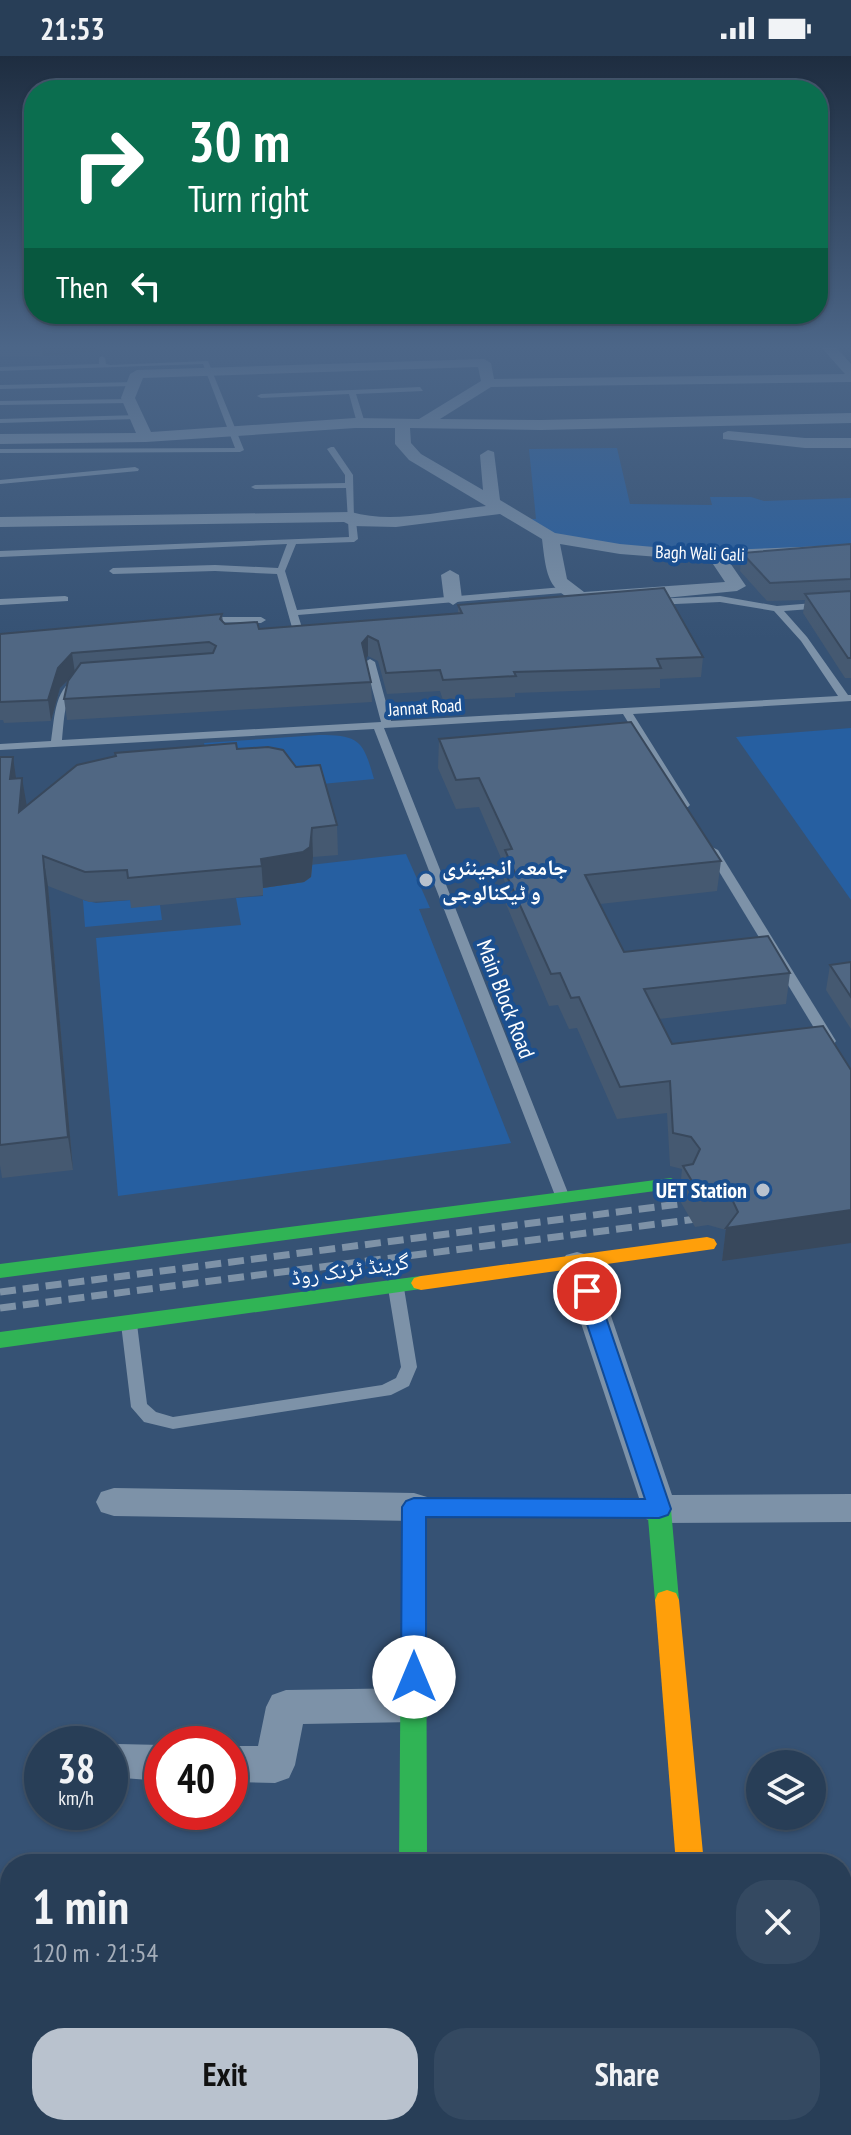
<!DOCTYPE html>
<html lang="en">
<head>
<meta charset="utf-8">
<style>
	:root { --surface:#283e57; --page:#344961; --text:#f1f3f6; --muted:#a5aeba; --line:#44576d; --accent:#b9c2ce }
	body { margin:0; font-family:"PT Sans Narrow","Noto Naskh Arabic",sans-serif; background:var(--page); color:var(--text); height:100vh; display:flex; flex-direction:column; font-size:30px; white-space:nowrap }
	* { box-sizing:border-box; margin:0 }
	p { font-size:26px; color:var(--muted) }
	.icon { flex:none; width:44px; height:44px; fill:none; stroke:currentColor; stroke-width:2; stroke-linecap:round; stroke-linejoin:round }
	.map { position:relative; flex:1; overflow:hidden }
	.drawer { position:absolute; left:0px; top:1798px; width:852px; height:282px; display:flex; flex-direction:column; background:var(--surface); border-radius:32px 32px 0 0; box-shadow:0 2px 6px #0004,0 0 0 2px var(--line) }
	.drawer>* { flex:none }
	.guide { position:absolute; left:24px; top:24px; width:804px; height:244px; border-radius:32px; box-shadow:0 2px 6px #0004,0 0 0 2px var(--line); background:#0b6e4f; color:#fff; overflow:hidden }
	.controls { position:absolute; left:746px; top:1694px; display:grid; gap:16px }
	.controls a { display:grid; place-items:center; width:80px; height:80px; border-radius:50%; background:var(--surface); box-shadow:0 2px 6px #0004,0 0 0 2px var(--line); font-size:40px }
	.speed { position:absolute; left:24px; top:1670px; display:flex; gap:16px; font-size:40px; font-weight:700; text-align:center }
	.speed>* { display:grid; place-content:center; width:104px; height:104px; border-radius:50%; background:var(--surface); box-shadow:0 2px 6px #0004,0 0 0 2px var(--line); line-height:1 }
	.speed small { font-size:20px; font-weight:400 }
	.speed .limit { border:12px solid #d22; background:#fff; color:#111 }
	.pin { position:absolute; display:grid; place-items:center; width:68px; height:68px; color:#fff; margin:-34px; border:4px solid #fff; border-radius:50%; box-shadow:0 2px 8px #0007 }
	.me { position:absolute; width:88px; margin:-44px; rotate:0deg; stroke-linejoin:round; filter:drop-shadow(0 0 6px #0008) }
	.turn { display:flex; align-items:center; gap:28px; height:168px; padding:0 32px; font-size:36px }
	.turn .icon { width:104px; height:104px; stroke-width:2.5 }
	.turn b { display:block; font-size:56px; line-height:68px }
	.then { display:flex; align-items:center; height:76px; padding:0 32px; background:#0003; gap:16px; font-size:30px }
	.round { display:grid; place-items:center; flex:none; width:84px; height:84px; border-radius:32px; background:var(--page) }
	.headline { display:flex; align-items:center; justify-content:space-between; height:136px; padding:0 32px }
	h1 { font-size:48px; font-weight:600; line-height:60px }
	.cta { display:flex; gap:16px; margin-top:auto; padding:16px 32px }
	.cta a { flex:1; height:92px; border-radius:32px; background:var(--accent); color:#111; font-size:32px; font-weight:600; line-height:92px; text-align:center }
	.cta a+a { background:var(--page); color:var(--text) }
	.status { display:flex; justify-content:space-between; align-items:center; height:56px; padding:0 40px; background:var(--surface); direction:ltr }
	.status svg { height:22px; fill:currentColor }
	.map>svg:first-child { display:block }
</style>
</head>
<body>
<div class="status"><b>21:53</b><svg viewBox="0 0 49 12"><path d="M0 12V9h3v3zM5 12V6h3v6zM10 12V3h3v9zM15 12V0h3v12zM26 1h20v11H26zM47 4h2v5h-2z"/></svg></div>
<div class="map">
<svg width="851" height="2079" viewBox="0 0 851 2079">
	<rect width="100%" height="100%" fill="#365274"/>
	<!-- green -->
	<g fill="#265fa1">
		<path d="M617,392L630,448L712,449L710,441H751L764,445L851,442V494L716,500L550,481L517,463H536L529,393Z"/>
		<path d="M851,672V844L736,681Z"/>
		<path d="M319,679C360,679 363,685 374,723L291,731L212,718L204,687Z"/>
		<path d="M406,798L430,852L419,853L511,1087L118,1140L96,882L241,869L236,842L263,840L262,832L304,826L309,822L310,809Z"/>
		<path d="M83,844L96,847L131,844L160,849L162,864L85,871Z"/>
	</g>
	<g fill="none" stroke-linecap="round" stroke-linejoin="round">
		<!-- lane -->
		<g fill="#7d92a8" fill-rule="evenodd">
			<path d="M102,300L105,302L106,308L110,309L208,305L244,394L240,396L0,397V393L235,392L203,308L0,315V311L99,308V302Z"/>
			<path d="M136,326L133,330L0,333V329Z"/>
			<path d="M420,331L423,335L356,338L365,367L361,369L357,367L349,338L261,342L257,340L261,338Z"/>
			<path d="M132,343L133,345L129,347L0,349V345Z"/>
			<path d="M139,359L140,361L136,363L0,367V363Z"/>
			<path d="M331,391H334L353,419L354,463L356,465L358,483L354,486L296,488L285,515L297,554L563,531L568,534L563,537L298,559L303,575L298,578L293,575L277,518L215,515L113,518L109,515L113,512L215,509L278,512L287,488L0,501V495L349,481L346,432L255,433L251,431L255,429L345,427V419L327,393Z"/>
			<path d="M135,411L139,413L138,415L0,428V424Z"/>
			<path d="M65,540L68,541V545L0,549V543Z"/>
			<path d="M720,540L777,550L851,544V550L784,555L807,581L848,639H851V645L633,658L690,749L688,751H680L623,658L384,672L570,1142L563,1147L556,1142L374,673L0,694V688L51,685C55,660 54,630 81,619L86,622C63,641 65,656 62,684L381,666L365,606L370,603L375,606L391,665L838,640L801,585L774,555L720,546L653,549L648,546L653,543Z"/>
			<path d="M204,561H261L266,564L261,567L201,566V562Z"/>
			<path d="M712,791L718,794L836,985L834,988H824L822,985L706,794Z"/>
			<path d="M396,1226L402,1228L404,1232L417,1311L409,1330L391,1339L173,1373L144,1366L131,1351L121,1268L123,1264H135L137,1268L147,1348L156,1356L173,1361L382,1329L396,1322L401,1311L388,1232L390,1228Z"/>
		</g>
		<!-- street -->
		<g fill="#7d92a8" fill-rule="evenodd">
			<path d="M821,291H836L851,308V326L491,331L440,363L541,364L851,357V367L541,374L410,372L411,387L421,398L483,434L480,399L488,394L494,396L500,444L555,477L620,488L699,495L851,489V499L728,504L746,530L737,535L592,549C548,539 547,524 542,483L500,458L396,471L352,470L344,466L0,471V461L351,456C392,468 442,455 486,450L409,404L395,388V372H355L146,386L0,388V378L136,377L121,342L130,318L137,314L484,303L491,307L494,323L845,318ZM478,311L481,325L419,363L355,362L151,376L135,342L143,322ZM560,488L620,498L711,505L725,526L584,536L567,523Z"/>
			<path d="M728,375L805,382H851V392H805L723,383V377Z"/>
			<path d="M450,514L459,519L462,543L453,549L444,543L441,519Z"/>
			<path d="M577,1196L588,1199L593,1207L672,1439L851,1438V1466L659,1467L646,1463L561,1207L566,1199Z"/>
			<path d="M114,1432L414,1437L427,1441L432,1451L427,1461L414,1465L114,1460L101,1456L96,1446L101,1436Z"/>
			<path d="M414,1632L428,1637L434,1649L428,1661L414,1666L303,1668L295,1709L289,1722L275,1727L230,1726V1690H258L266,1651L272,1639L286,1634Z"/>
			<path d="M118,1688L162,1689V1725L110,1721V1691Z"/>
		</g>
		<!-- fast -->
		<g fill="#30b455" fill-rule="evenodd">
			<path d="M671,1122L681,1128L678,1132L0,1222V1208Z"/>
			<path d="M421,1220L428,1222L431,1227L428,1232L0,1292V1276Z"/>
			<path d="M414,1442L659,1444L667,1447L671,1453L679,1544L676,1551L667,1554L658,1551L655,1544L648,1462L426,1460L427,1808H399L402,1451L406,1445Z"/>
		</g>
		<!-- slow -->
		<g fill="#ff9f0a" fill-rule="evenodd">
			<path d="M707,1181L714,1183L717,1188L714,1193L421,1234L414,1232L411,1227L414,1222L421,1220Z"/>
			<path d="M667,1534L676,1537L679,1544L704,1808H676L655,1544L658,1537Z"/>
		</g>
		<!-- jam -->
		<g fill="#e5322d" fill-rule="evenodd">
			<rect x="842" y="1903" width="9" height="28"/>
			<rect x="0" y="1907" width="10" height="28"/>
		</g>
		<!-- rail -->
		<g stroke="#7e92a7" stroke-width="7" stroke-dasharray="16 7" stroke-linecap="butt">
			<path d="M0,1236L702,1145"/>
			<path d="M0,1252L712,1161"/>
		</g>
	</g>
	<!-- wall -->
	<g fill="#455971">
		<path d="M0,291H324L97,293L96,296L43,300L0,301Z"/>
		<path d="M851,488V622H845L803,557L805,544L767,545L740,515L742,497Z"/>
		<path d="M458,549L703,601L701,621L660,623V632L515,637V641L443,644L440,635L387,638L378,605L368,600L366,603L371,626L372,646L67,664L64,643L70,622L60,632L51,665L4,667L3,664H0V578L222,558L223,566L225,568L259,573L458,557Z"/>
		<path d="M439,683L721,805L717,835L600,848L624,896L790,917L786,948L659,963L672,988L823,970L722,1205L726,1174L708,1169L695,1171L679,1143L682,1113L670,1110L667,1057L617,1063L577,972L569,973L558,949L549,950L506,848V829L504,824V809L479,751L456,753L438,712Z"/>
		<path d="M237,693L337,769L338,799L313,801L311,821L304,826L263,832V839L131,852L130,844L89,846L48,830L73,1114L2,1122L0,1109V701L16,723L27,750Z"/>
		<path d="M851,906V973L826,934L830,909Z"/>
	</g>
	<!-- shaded-wall -->
	<g fill="#38485c">
		<path d="M42,291H97V293L96,296L43,300Z"/>
		<path d="M368,580V600L362,607V587Z"/>
		<path d="M72,597L75,617L60,632L51,665L48,644L58,612Z"/>
		<path d="M13,701L17,729L10,723Z"/>
		<path d="M22,722L27,751L19,756Z"/>
		<path d="M312,772L313,801L311,821L304,826L263,832L261,803Z"/>
		<path d="M43,800L48,830L73,1114L68,1081Z"/>
		<path d="M851,1154V1187L722,1205L726,1172Z"/>
	</g>
	<!-- building -->
	<g fill="#506783" stroke="#38485c" stroke-width="2">
		<path d="M851,488V523L770,527L742,497Z"/>
		<path d="M664,532L703,601L657,603L661,612L514,616L516,620L443,624L440,614L386,617L378,585L368,580L362,587L371,626L64,643L68,625L81,607L213,597L216,590L209,586L72,597L58,612L48,644L0,646V578L222,558L220,563L225,568L257,566L259,573L462,557L458,549Z"/>
		<path d="M851,535V602H848L805,538Z"/>
		<path d="M631,666L721,805L585,819L624,896L768,880L790,917L644,933L672,988L823,970L851,1014V1154L726,1172L738,1156L731,1141L712,1136L699,1137L683,1110L693,1108L700,1093L691,1081L673,1077L670,1025L620,1031L579,941L571,942L560,917L551,918L506,818L515,817L505,794L512,793L479,722L456,724L439,683Z"/>
		<path d="M236,687L237,693L268,691L283,694L296,711L320,709L337,769L312,772L310,791L303,796L261,803L262,810L128,822L127,814L85,816L43,800L68,1081L0,1089V701H13L10,723L22,722L19,756L77,709L116,700L115,697Z"/>
		<path d="M851,906V941L830,909Z"/>
	</g>
	<!-- sky -->
	<linearGradient id="sky" x2="0" y2="1"><stop stop-color="#1e2d40"/><stop offset="0.5" stop-color="#4c6688"/><stop offset="1" stop-color="#4c6688" stop-opacity="0"/></linearGradient>
	<rect width="851" height="582" fill="url(#sky)"/>
	<!-- route -->
	<path fill="#1a73e8" stroke="#114b97" stroke-width="2" d="M587,1228L594,1230L597,1235L671,1453L668,1459L659,1462L426,1461V1621L423,1629L414,1632L405,1629L401,1621L402,1451L406,1445L414,1442L645,1443L576,1235L579,1230Z"/>
	<!-- markers -->
	<g fill="#b9c2ce" stroke="#1b4f8f" stroke-width="3">
		<circle cx="426" cy="824" r="8"/>
		<circle cx="763" cy="1134" r="8"/>
	</g>
	<g text-anchor="middle" dominant-baseline="central" stroke-width="8" stroke-linejoin="round" paint-order="stroke">
		<!-- far-street labels -->
		<g font-size="18" fill="#fff" stroke="#1b4f8f">
			<text transform="translate(700 497) rotate(2)">Bagh Wali Gali</text>
			<text transform="translate(425 651) rotate(-4)">Jannat Road</text>
		</g>
		<!-- poi labels -->
		<g font-size="22" font-weight="bold" fill="#fff" stroke="#1b4f8f" text-anchor="start">
			<text x="442" y="811">جامعہ انجینئری<tspan x="442" dy="25">و ٹیکنالوجی</tspan></text>
			<text x="747" y="1134" text-anchor="end">UET Station</text>
		</g>
		<!-- street labels -->
		<g font-size="22" fill="#fff" stroke="#1b4f8f">
			<text transform="translate(506 943) rotate(69)">Main Block Road</text>
			<text transform="translate(350 1213) rotate(-8)">گرینڈ ٹرنک روڈ</text>
		</g>
	</g>
</svg>
<div class="controls">
<a><svg class="icon" aria-label="layers" viewBox="0 0 24 24"><path d="M12 4l9 5-9 5-9-5zM3 14l9 5 9-5"/></svg></a>
</div>
<div class="speed"><div>38<small>km/h</small></div><div class="limit">40</div></div>
<div class="pin" style="left:587px;top:1235px;background:#d93025"><svg class="icon" aria-label="arrive" viewBox="0 0 24 24"><path d="M6 21V4h12l-3 4 3 4H6"/></svg></div>
<svg class="me" style="left:414px;top:1621px" viewBox="-20 -20 40 40"><circle r="19" fill="#fff"/><path d="M0-13L10 11 0 6-10 11z" fill="#1a73e8"/></svg>
<div class="guide">
<div class="turn"><svg class="icon" aria-label="right" viewBox="0 0 24 24"><path d="M7 20v-9h11M14 6l5 5-5 5"/></svg><div><b>30 m</b>Turn right</div></div>
<div class="then">Then<svg class="icon" aria-label="left" viewBox="0 0 24 24"><path d="M17 20v-9H6M10 6l-5 5 5 5"/></svg></div>
</div>
<section class="drawer">
<div class="headline"><div><h1>1 min</h1><p>120 m · 21:54</p></div><a class="round"><svg class="icon" aria-label="close" viewBox="0 0 24 24"><path d="M6 6l12 12M18 6L6 18"/></svg></a></div>
<div class="cta"><a>Exit</a><a>Share</a></div>
</section>
</div>
</body>
</html>
